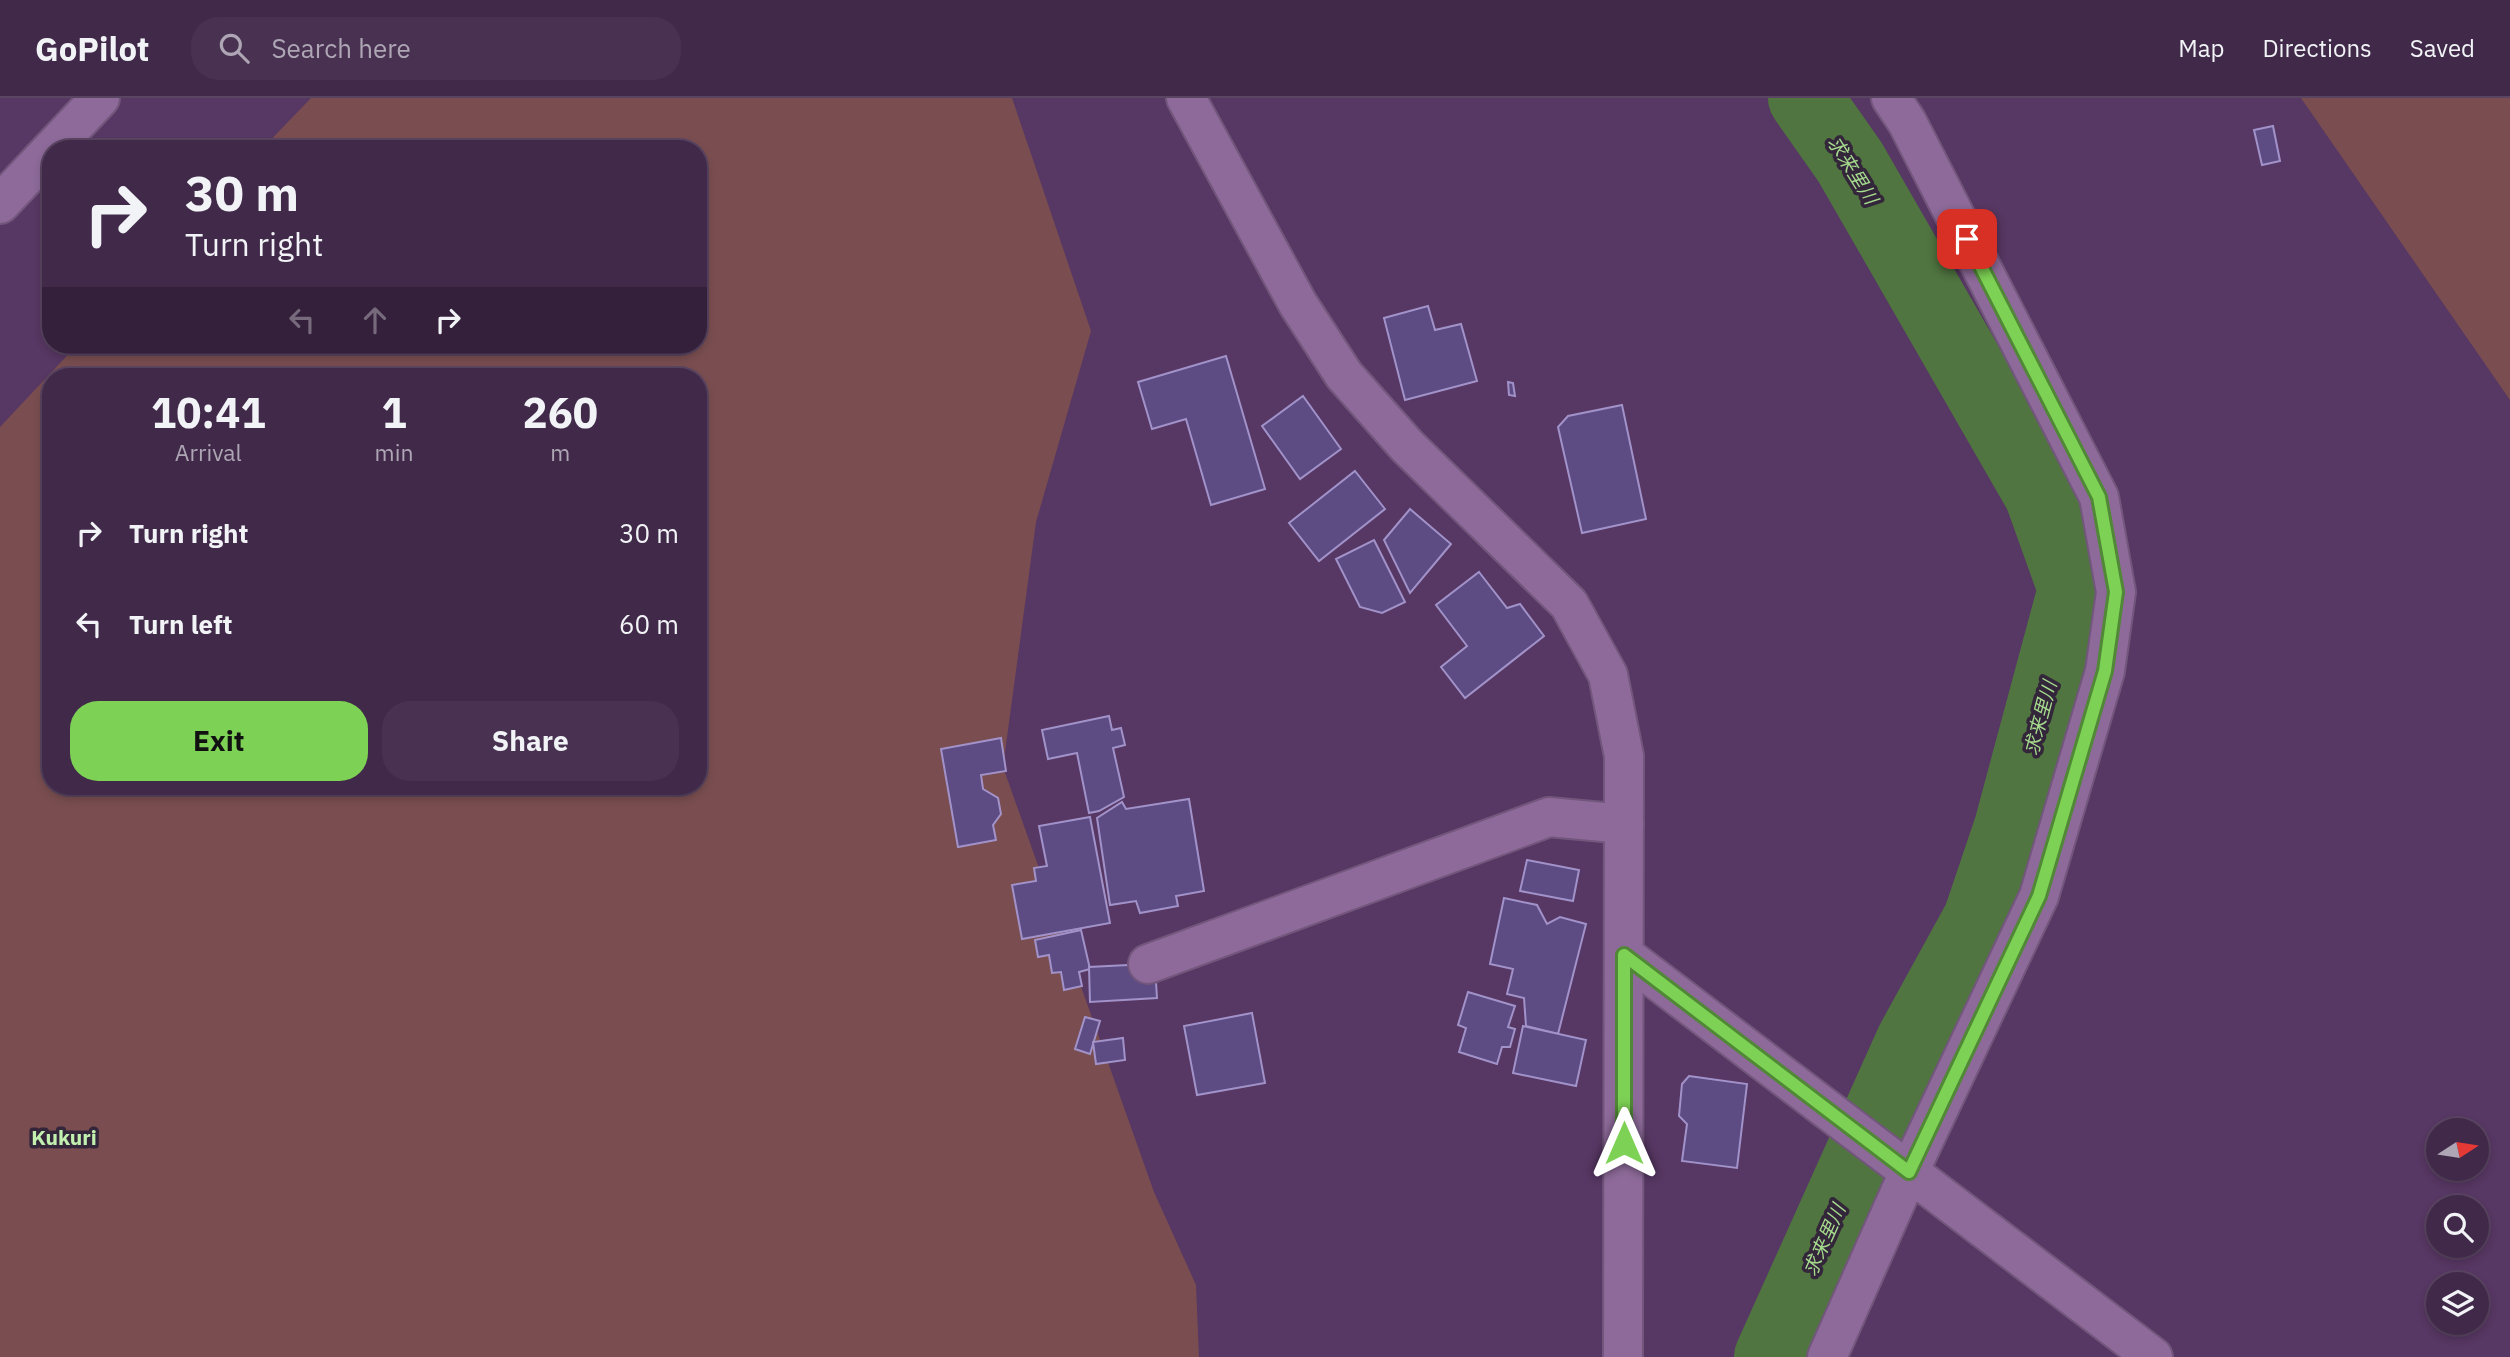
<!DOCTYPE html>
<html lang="en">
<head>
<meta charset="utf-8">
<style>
	:root { --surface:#41294a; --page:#483151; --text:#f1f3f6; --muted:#aea6b5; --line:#5a4562; --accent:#7dd154 }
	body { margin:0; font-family:"IBM Plex Sans","Noto Sans JP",sans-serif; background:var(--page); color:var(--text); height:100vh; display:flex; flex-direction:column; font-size:26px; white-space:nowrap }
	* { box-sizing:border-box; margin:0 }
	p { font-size:23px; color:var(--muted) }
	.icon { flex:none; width:38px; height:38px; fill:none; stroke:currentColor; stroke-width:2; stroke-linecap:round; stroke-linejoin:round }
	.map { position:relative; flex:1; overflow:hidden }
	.side { position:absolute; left:42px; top:270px; width:665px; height:427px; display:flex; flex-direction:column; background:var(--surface); border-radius:28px; box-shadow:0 4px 10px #0003,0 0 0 2px var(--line) }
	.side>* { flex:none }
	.guide { position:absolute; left:42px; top:42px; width:665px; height:214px; border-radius:28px; box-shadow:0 4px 10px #0003,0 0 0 2px var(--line); background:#41294a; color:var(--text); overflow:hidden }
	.needle { width:46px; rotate:78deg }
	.controls { position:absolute; left:2426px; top:1020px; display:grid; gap:14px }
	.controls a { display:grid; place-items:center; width:63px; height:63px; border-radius:50%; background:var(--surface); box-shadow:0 4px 10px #0003,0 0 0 2px var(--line); font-size:35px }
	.pin { position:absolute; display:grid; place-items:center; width:60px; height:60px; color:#fff; margin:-30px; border-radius:14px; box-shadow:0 4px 10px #0006 }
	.me { position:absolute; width:77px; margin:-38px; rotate:0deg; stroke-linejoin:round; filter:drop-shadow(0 0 5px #0008) }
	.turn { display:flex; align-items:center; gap:24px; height:147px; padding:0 28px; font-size:32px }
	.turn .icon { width:91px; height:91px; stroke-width:2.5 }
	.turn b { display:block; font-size:49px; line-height:60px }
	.lanes { display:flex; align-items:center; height:66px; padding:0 28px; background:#0003; justify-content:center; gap:35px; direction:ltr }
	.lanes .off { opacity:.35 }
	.eta { display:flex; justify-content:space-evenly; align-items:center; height:119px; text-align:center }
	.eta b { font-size:42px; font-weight:700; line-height:49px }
	.action { display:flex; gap:14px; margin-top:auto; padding:14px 28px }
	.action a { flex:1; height:80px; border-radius:28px; background:var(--accent); color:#111; font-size:28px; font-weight:700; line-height:80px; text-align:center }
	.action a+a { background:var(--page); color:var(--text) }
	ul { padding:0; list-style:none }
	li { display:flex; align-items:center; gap:21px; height:91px; padding:0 28px }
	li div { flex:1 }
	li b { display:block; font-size:26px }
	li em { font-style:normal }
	header { display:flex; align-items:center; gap:42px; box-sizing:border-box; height:98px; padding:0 35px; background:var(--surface); border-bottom:2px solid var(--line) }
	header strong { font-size:33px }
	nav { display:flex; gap:38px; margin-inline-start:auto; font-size:24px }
	.search { width:490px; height:63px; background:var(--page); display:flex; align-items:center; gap:18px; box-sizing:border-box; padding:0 24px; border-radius:28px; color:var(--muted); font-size:26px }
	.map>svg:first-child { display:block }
</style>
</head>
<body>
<header>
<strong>GoPilot</strong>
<div class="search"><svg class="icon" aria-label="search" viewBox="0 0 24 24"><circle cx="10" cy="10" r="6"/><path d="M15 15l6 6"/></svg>Search here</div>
<nav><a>Map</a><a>Directions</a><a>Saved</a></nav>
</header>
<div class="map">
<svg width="2510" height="1259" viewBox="0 0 2510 1259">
	<rect width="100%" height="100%" fill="#573763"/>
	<!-- green -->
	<g fill="#7a4e50" fill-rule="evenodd">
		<path d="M311,0H1012L1091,233L1036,424L1003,669L1154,1094L1196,1187L1199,1259H0V329L77,247H698V51H262ZM51,278H698V688H51Z"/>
		<path d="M2301,0H2510V302Z"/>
	</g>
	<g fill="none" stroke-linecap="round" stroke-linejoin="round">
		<!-- river -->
		<path stroke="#507540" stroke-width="74" d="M1771,1259L1913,943L1980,821L2011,729L2075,491L2041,396L1850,64L1805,0"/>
	</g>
	<!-- building -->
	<g fill="#5d4c83" stroke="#a192c9" stroke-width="2">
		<path d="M2273,28L2280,63L2262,67L2254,32Z"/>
		<path d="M1428,208L1435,232L1461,226L1477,283L1405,302L1384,220Z"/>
		<path d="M1226,258L1265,391L1211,407L1186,321L1152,331L1138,284Z"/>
		<path d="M1508,284L1513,285L1515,298L1509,297Z"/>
		<path d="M1303,298L1341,351L1300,381L1262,328Z"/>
		<path d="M1622,307L1646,421L1582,435L1558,329L1568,318Z"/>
		<path d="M1355,373L1385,411L1319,463L1289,425Z"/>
		<path d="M1410,411L1451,446L1410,495L1384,442Z"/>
		<path d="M1374,442L1405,504L1382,515L1360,509L1336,461Z"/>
		<path d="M1479,474L1507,510L1520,506L1544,538L1465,600L1441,569L1467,548L1436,507Z"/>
		<path d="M1109,618L1112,632L1121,630L1125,647L1113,650L1124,699L1099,713L1089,715L1077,655L1048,661L1042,632Z"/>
		<path d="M1001,640L1006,673L981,677L983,691L998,700L1001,716L993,727L996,742L958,749L941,651Z"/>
		<path d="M1189,701L1204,793L1176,798L1178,808L1140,815L1136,803L1110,807L1097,720L1122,704L1126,711Z"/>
		<path d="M1090,719L1110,825L1022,841L1012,787L1036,783L1034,770L1047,768L1039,728Z"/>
		<path d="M1527,762L1579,772L1573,803L1520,793Z"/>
		<path d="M1504,800L1537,807L1547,826L1560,819L1586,826L1558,936L1526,928L1524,900L1507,896L1513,871L1490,866Z"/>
		<path d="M1081,832L1090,871L1079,874L1082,888L1064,892L1061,874L1052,875L1049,857L1038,859L1035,842Z"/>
		<path d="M1154,852L1157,900L1090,904L1089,869L1148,866Z"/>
		<path d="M1468,894L1515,908L1508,929L1515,931L1510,949H1502L1497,966L1459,954L1466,930L1458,927Z"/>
		<path d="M1252,915L1265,985L1197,997L1184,928Z"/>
		<path d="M1085,919L1100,923L1090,956L1075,951Z"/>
		<path d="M1523,928L1586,942L1576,988L1513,975Z"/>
		<path d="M1123,940L1125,962L1096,966L1093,944Z"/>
		<path d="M1689,978L1747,986L1737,1070L1682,1063L1687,1026L1679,1018L1682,986Z"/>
	</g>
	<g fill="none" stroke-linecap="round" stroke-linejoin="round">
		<defs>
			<g id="minor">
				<path d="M1186,0L1298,206L1344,277L1407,348L1569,506L1608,577L1624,658L1623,1259"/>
				<path d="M52,51L100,0"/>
				<path d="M0,106L51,52"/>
				<path d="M1624,857L2153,1259"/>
				<path d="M1148,866L1549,719L1624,726"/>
				<path d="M1827,1259L1909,1074L2039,798L2105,573L2116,494L2099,399L1907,24L1891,0"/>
			</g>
		</defs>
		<!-- minor casing -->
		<use href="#minor" stroke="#72567c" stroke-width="42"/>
		<!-- minor -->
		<use href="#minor" stroke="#8d6a99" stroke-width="38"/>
	</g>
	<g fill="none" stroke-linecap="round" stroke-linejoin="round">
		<defs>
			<path id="route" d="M1624,1045V857L1909,1074L2039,798L2105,573L2116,494L2099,399L1967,141"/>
		</defs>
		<!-- route casing -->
		<use href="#route" stroke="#518837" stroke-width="18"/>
		<!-- route -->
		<use href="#route" stroke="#7dd154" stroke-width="12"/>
	</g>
	<g text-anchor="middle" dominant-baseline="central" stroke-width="7" stroke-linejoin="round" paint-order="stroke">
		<!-- water labels -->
		<g font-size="19" font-style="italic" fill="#a5db8d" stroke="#34263a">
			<text transform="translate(1853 72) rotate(58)">求来里川</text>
			<text transform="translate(2040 620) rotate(-75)">求来里川</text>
			<text transform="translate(1824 1142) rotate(-66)">求来里川</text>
		</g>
		<!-- quarter labels -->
		<g font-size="21" font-weight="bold" fill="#c2f1af" stroke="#34263a">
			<text x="64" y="1039">Kukuri</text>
		</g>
	</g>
</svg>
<div class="controls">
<a><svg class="needle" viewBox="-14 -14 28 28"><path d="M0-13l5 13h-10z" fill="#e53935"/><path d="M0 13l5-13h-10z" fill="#aea6b5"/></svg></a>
<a><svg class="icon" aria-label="search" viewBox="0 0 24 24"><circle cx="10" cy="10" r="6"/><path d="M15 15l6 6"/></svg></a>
<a><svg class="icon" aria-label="layers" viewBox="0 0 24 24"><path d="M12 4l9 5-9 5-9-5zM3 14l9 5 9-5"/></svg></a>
</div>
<div class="pin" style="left:1967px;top:141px;background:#d93025"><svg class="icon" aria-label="arrive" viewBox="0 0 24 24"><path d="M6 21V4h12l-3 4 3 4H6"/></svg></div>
<svg class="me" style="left:1624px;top:1045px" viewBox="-20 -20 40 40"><path d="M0-17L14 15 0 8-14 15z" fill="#7dd154" stroke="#fff" stroke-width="4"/></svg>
<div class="guide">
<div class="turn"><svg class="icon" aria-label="right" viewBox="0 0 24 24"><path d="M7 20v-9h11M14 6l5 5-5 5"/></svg><div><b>30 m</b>Turn right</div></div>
<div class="lanes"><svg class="icon off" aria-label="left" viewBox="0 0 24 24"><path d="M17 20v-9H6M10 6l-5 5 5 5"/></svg><svg class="icon off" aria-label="ahead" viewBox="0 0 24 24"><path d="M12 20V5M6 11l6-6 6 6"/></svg><svg class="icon" aria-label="right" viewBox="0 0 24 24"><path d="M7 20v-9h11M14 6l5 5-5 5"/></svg></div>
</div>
<section class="side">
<div class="eta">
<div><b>10:41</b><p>Arrival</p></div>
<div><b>1</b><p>min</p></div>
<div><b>260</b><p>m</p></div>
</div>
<ul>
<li><svg class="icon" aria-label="right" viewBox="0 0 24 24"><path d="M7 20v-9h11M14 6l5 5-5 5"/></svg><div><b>Turn right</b></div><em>30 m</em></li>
<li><svg class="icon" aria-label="left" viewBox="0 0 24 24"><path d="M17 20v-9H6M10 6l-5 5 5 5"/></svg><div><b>Turn left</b></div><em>60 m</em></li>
</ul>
<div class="action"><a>Exit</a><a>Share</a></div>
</section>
</div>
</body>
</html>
